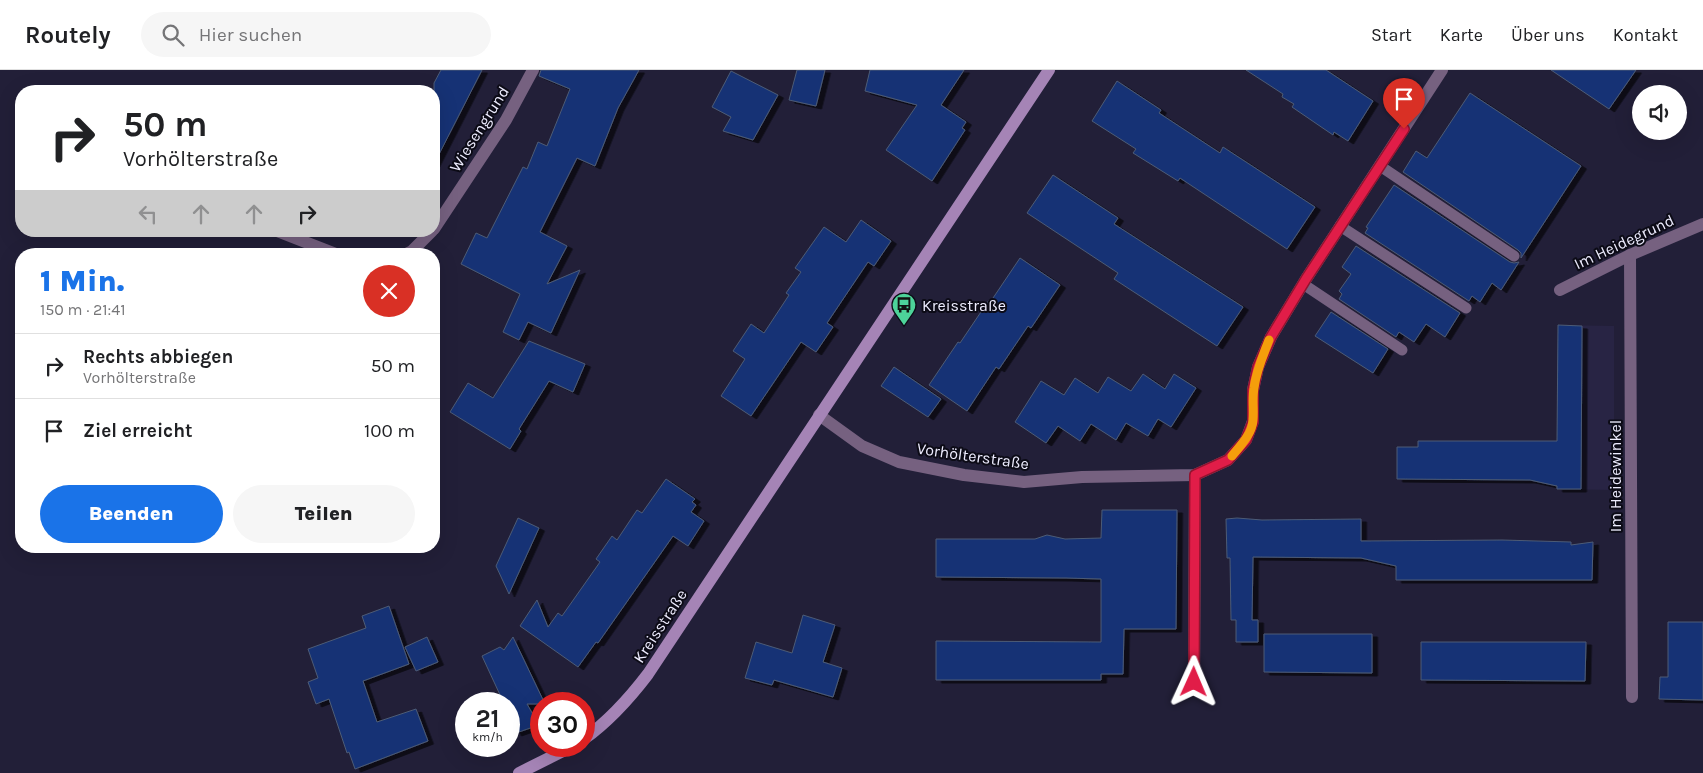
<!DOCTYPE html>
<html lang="de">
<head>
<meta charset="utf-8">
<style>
	:root { --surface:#fff; --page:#f6f6f6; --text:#202124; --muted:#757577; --line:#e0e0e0; --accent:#1a73e8 }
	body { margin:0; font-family:Karla,sans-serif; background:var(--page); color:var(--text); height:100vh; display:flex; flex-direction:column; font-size:19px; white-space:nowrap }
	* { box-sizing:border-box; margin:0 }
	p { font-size:16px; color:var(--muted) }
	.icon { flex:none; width:28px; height:28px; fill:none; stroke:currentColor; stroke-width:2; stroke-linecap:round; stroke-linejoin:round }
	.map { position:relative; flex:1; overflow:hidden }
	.side { position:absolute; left:15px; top:178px; width:425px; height:305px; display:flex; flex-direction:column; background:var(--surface); border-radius:20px; box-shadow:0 5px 20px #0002 }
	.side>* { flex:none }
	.banner { position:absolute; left:15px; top:15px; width:425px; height:152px; border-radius:20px; box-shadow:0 5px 20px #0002; background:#fff; color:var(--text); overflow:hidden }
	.tools { position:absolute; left:1632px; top:15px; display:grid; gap:10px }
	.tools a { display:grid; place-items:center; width:55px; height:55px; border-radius:50%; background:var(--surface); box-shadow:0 5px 20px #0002; font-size:25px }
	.speed { position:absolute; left:455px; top:622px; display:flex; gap:10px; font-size:25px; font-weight:700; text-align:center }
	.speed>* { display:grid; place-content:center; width:65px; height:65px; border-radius:50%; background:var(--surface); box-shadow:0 5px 20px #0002; line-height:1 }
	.speed small { font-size:12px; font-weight:400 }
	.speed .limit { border:8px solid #d22; background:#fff; color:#111 }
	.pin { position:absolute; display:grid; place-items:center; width:42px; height:42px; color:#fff; margin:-51px -21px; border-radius:50% 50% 50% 0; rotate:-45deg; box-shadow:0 0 5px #0007 }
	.pin .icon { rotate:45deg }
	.me { position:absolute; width:55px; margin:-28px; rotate:1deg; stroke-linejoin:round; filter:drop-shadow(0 0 4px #0008) }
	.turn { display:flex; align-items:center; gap:18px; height:105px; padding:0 25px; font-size:22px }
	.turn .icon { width:65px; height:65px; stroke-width:2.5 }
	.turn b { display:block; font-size:35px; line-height:42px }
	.lanes { display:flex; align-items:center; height:48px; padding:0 25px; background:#0003; justify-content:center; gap:25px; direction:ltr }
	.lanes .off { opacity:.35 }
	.round { display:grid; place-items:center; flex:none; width:52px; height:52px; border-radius:26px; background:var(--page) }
	.overview { display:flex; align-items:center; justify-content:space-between; height:85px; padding:0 25px }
	h1 { font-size:30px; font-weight:800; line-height:38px; color:var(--accent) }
	.primary-button { display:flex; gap:10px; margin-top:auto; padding:10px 25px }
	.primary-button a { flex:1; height:58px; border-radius:30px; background:var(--accent); color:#fff; font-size:20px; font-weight:800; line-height:58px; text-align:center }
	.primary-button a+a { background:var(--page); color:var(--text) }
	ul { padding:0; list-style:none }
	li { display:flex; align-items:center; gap:15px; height:65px; padding:0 25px; border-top:1px solid var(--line) }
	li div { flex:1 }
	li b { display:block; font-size:19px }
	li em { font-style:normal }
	header { display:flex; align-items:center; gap:30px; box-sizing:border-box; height:70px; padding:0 25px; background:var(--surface); border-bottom:1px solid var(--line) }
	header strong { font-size:24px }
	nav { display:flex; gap:28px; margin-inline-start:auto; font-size:18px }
	.search { width:350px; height:45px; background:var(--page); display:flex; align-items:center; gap:12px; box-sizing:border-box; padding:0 18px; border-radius:28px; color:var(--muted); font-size:19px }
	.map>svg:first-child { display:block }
</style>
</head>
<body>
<header>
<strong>Routely</strong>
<div class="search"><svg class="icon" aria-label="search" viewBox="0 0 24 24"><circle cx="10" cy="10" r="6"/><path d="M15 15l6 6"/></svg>Hier suchen</div>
<nav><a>Start</a><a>Karte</a><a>Über uns</a><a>Kontakt</a></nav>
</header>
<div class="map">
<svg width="1703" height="703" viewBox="0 0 1703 703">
	<defs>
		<filter id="shadow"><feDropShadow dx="5.5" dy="3" stdDeviation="0" flood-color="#0009"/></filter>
	</defs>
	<rect width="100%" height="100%" fill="#221f38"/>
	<!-- built -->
	<path fill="#282444" d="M1558,255L1614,256V420L1557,419Z"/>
	<!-- building -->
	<g fill="#153375" stroke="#4d5b76" filter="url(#shadow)">
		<path d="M441,0H482L434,94V13Z"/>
		<path d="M541,0H639L618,38L595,96L577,88L540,162L567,176L547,214L580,200L551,263L528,252L519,270L503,262L520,224L461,194L476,163L487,168L523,97L527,99L538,72L547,76L570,19L539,6Z"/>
		<path d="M797,0H825L816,36L789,30Z"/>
		<path d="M870,0H964L941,35L966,52L962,58L965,60L932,111L886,80L917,35L865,21Z"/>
		<path d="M1246,0H1326L1373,31L1348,71L1334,62L1333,65L1292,37L1294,34L1282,27L1283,24Z"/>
		<path d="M1551,0H1636L1609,39Z"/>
		<path d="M731,1L778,25L753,70L723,61L731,47L712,37Z"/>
		<path d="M1117,11L1161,40L1159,43L1220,83L1223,77L1315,137L1287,179L1180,108L1178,111L1133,83L1136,79L1092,51Z"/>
		<path d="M1470,23L1581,96L1521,188V183L1518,180L1403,102L1416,81L1427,88Z"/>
		<path d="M1053,105L1118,148L1114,154L1243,237L1217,276L1114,209L1118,203L1027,143Z"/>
		<path d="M1394,115L1510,192L1514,193L1519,192L1501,220L1492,213L1480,232L1472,226L1469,231L1365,163L1368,158L1366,157Z"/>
		<path d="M861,150L891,171L874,196L868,192L827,253L833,257L816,282L801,272L751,346L721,326L745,289L733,281L751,254L764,263L789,225L786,223L801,202L795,198L824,157L846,172Z"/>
		<path d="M1356,176L1460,243L1445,267L1426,254L1414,272L1399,262L1396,267L1339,229L1342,224L1339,221L1351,204L1342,197Z"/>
		<path d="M1020,188L1060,215L1031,258L1028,256L999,299L996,297L967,341L929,315L958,272L960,273L989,230L991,231Z"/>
		<path d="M1331,242L1388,279L1373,303L1315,266Z"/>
		<path d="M1558,255L1582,256L1581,419H1557V416L1530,410L1397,409V377H1418V371H1557Z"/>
		<path d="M529,271L585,294L573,322L549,311L519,359L521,361L510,379L450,342L468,313L493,328Z"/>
		<path d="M894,297L941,329L928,347L881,316Z"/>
		<path d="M1143,304L1165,319L1174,304L1196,318L1171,357L1158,349L1148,366L1126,353L1116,370L1091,354L1080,371L1058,356L1046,373L1015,352L1041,311L1064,325L1075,308L1098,323L1108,307L1131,321Z"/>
		<path d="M666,409L695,429L692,432L696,435L691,442L704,451L688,476L673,466L598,573L596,572L578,597L520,556L537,530L548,557L558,543L562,546L600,492L596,489L612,466L617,470L637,440L642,443Z"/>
		<path d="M1102,440H1177L1176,559H1124L1123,604H1101V610H936V571L1101,572V509L1066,508L936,507V469H1035L1047,465L1065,469L1101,468Z"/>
		<path d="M518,448L539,458L509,524L496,496Z"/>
		<path d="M1237,448L1262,450L1361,449V471L1502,470L1571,472V475L1593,472L1592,510H1396V496L1361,488L1253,487L1252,550H1258V572H1236V550H1231L1230,488H1227L1226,449Z"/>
		<path d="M389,536L409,594L363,611L377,652L416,639L428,671L355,699L349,682L347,683L329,629L316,634L308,612L318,608L308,579L366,558L362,546Z"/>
		<path d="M803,545L835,555L823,592L842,598L833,627L774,610L772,615L745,608L756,572L792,583Z"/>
		<path d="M1668,552H1703V630L1659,629L1660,607H1668Z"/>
		<path d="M1264,564H1372V603L1264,602Z"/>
		<path d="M427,567L438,592L416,601L405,577Z"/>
		<path d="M513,567L545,634H527L539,655L516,663L509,648V634H502L499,627H501L482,586L500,577L504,580Z"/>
		<path d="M1421,572H1586L1585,611L1421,610Z"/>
	</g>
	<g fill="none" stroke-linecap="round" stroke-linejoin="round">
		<!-- lane -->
		<g stroke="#766180" stroke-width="11">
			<path d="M1380,96L1514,186"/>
			<path d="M1340,156L1466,238"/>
			<path d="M1303,214L1402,280"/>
		</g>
		<!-- street -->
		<g stroke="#766180" stroke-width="12">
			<path d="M434,159L506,50L533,0"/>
			<path d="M277,161L336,184"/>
			<path d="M406,184L412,181L432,161"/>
			<path d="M1630,185L1632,627"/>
			<path d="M1560,220L1630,185L1703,154"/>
			<path d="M819,345L862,376L899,392L964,405L1024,412L1082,407L1195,405L1228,390L1246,370L1253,351V320L1258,297L1271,267L1306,209L1442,0"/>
			<path d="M1194,612L1195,405"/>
		</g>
		<!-- secondary -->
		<g stroke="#a584b6" stroke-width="12">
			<path d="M584,669C609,651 629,629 648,604L1049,0"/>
			<path d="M519,703L573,676"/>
		</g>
	</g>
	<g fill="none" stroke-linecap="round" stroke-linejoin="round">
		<defs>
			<path id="route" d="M1194,612L1195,405L1228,390L1246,370L1253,352V320L1258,297L1271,267L1306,209L1404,59"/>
		</defs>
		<!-- route casing -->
		<use href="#route" stroke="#92132f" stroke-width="12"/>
		<!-- route -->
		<use href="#route" stroke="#e11d48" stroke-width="9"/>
		<!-- slow -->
		<path stroke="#f59e0b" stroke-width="9" d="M1232,386C1241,375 1252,364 1253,350C1254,339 1252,329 1254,318C1256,301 1263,286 1269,270"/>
	</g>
	<!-- icons -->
	<defs>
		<symbol id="bus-pin" viewBox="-11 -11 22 30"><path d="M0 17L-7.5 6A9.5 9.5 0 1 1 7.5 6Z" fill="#4dd39a" stroke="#0c0b16"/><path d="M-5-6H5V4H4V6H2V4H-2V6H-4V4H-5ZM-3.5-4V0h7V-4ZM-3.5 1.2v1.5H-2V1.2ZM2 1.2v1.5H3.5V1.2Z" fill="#111"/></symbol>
	</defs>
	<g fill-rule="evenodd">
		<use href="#bus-pin" x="890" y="221" width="28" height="38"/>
	</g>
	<g text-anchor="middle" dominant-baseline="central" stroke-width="4" stroke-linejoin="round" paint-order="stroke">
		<!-- street labels -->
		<g font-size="16" fill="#edecfe" stroke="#0c0b16">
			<text transform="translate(479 59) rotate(-58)">Wiesengrund</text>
			<text transform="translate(1624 172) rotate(-25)">Im Heidegrund</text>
			<text transform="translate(973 386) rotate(8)">Vorhölterstraße</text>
			<text transform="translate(1615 406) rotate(-90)">Im Heidewinkel</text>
			<text transform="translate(660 556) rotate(-57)">Kreisstraße</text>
		</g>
		<!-- poi labels -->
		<g font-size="16" fill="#edecfe" stroke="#0c0b16" text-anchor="start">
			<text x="922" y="235">Kreisstraße</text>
		</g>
	</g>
</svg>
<div class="tools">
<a><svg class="icon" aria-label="sound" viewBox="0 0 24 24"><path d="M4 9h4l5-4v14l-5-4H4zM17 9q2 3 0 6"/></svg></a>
</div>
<div class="speed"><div>21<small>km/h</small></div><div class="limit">30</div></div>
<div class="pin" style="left:1404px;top:59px;background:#d93025"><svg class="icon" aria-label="arrive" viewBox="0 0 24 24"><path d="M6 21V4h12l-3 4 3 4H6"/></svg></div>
<svg class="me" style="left:1194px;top:612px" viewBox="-20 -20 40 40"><path d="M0-17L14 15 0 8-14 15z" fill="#e11d48" stroke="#fff" stroke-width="4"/></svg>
<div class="banner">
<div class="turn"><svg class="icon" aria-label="right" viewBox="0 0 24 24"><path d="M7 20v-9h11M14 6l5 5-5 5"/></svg><div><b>50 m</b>Vorhölterstraße</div></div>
<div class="lanes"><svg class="icon off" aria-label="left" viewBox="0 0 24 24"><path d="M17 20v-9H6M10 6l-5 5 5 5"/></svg><svg class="icon off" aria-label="ahead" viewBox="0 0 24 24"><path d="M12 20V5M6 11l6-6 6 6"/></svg><svg class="icon off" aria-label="ahead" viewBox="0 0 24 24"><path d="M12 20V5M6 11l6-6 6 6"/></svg><svg class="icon" aria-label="right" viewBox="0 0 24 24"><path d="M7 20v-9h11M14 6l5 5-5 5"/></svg></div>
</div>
<section class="side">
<div class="overview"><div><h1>1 Min.</h1><p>150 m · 21:41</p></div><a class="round" style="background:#d93025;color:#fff"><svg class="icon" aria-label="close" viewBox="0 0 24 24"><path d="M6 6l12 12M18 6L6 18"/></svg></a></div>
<ul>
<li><svg class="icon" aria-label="right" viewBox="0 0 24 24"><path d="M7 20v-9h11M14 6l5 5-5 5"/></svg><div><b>Rechts abbiegen</b><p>Vorhölterstraße</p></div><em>50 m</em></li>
<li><svg class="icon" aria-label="arrive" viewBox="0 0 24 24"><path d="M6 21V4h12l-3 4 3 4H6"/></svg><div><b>Ziel erreicht</b></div><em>100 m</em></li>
</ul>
<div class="primary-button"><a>Beenden</a><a>Teilen</a></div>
</section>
</div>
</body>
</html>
